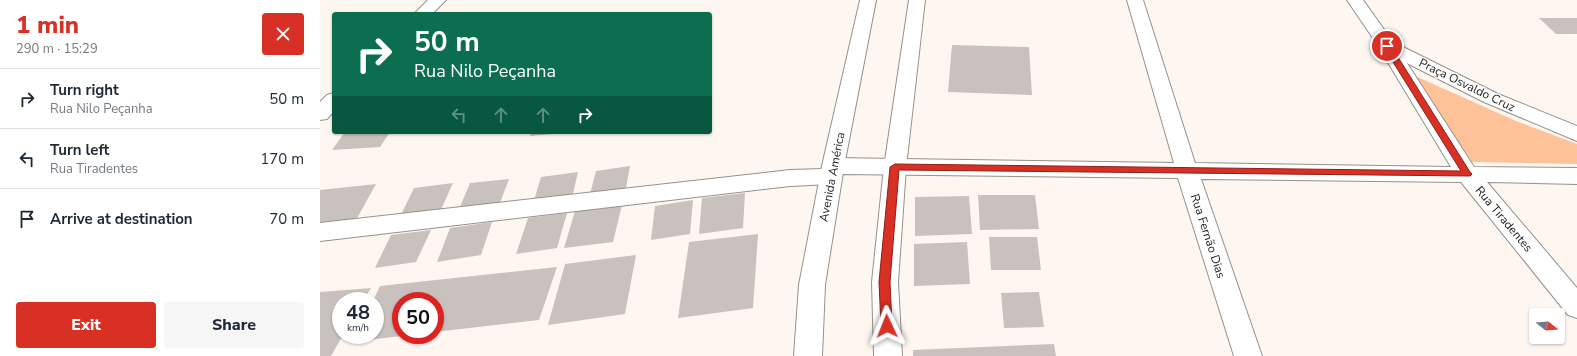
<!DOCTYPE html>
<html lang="en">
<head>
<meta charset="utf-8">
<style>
	:root { --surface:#fff; --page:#f6f6f7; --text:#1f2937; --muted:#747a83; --line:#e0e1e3; --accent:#d93025 }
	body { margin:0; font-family:"Nunito Sans",sans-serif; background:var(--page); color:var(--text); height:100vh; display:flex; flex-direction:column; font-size:15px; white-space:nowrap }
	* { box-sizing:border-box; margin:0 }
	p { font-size:13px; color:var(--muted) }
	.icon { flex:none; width:22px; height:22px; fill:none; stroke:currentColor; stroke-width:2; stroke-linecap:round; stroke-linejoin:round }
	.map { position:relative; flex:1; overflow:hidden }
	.details { display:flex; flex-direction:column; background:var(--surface); width:320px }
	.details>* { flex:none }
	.hud { position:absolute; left:12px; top:12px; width:380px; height:122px; border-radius:4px; box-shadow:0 1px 3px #0004; background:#0b6e4f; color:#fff; overflow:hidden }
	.needle { width:26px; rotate:107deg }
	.tools { position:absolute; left:1209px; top:308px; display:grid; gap:8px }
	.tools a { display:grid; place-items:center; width:36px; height:36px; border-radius:4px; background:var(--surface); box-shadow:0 1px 3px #0004; font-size:20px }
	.speed { position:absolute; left:12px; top:292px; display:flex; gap:8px; font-size:20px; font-weight:700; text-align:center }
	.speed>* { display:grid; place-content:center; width:52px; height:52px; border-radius:50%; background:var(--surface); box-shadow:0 1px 3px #0004; line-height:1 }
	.speed small { font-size:10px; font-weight:400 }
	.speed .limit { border:6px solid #d22; background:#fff; color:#111 }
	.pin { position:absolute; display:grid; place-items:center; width:34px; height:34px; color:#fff; margin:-17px; border:2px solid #fff; border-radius:50%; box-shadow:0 1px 4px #0007 }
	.me { position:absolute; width:44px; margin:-22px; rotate:358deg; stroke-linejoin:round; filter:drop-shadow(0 0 3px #0008) }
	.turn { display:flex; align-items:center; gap:14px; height:84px; padding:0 16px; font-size:18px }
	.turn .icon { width:52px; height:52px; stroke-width:2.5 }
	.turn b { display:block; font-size:28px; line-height:34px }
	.lanes { display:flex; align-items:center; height:38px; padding:0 16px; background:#0003; justify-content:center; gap:20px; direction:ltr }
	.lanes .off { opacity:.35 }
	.round { display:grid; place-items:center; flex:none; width:42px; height:42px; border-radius:4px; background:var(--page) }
	.overview { display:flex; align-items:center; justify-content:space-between; height:68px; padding:0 16px }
	h1 { font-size:24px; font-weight:800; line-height:30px; color:var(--accent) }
	.action { display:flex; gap:8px; margin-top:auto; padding:8px 16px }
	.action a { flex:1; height:46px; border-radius:4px; background:var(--accent); color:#fff; font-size:16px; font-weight:800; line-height:46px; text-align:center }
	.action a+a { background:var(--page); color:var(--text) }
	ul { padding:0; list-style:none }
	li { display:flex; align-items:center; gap:12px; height:60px; padding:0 16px; border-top:1px solid var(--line) }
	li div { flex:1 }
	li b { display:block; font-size:15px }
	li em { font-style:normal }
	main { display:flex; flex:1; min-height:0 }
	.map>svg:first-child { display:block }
</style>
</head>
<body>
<main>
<section class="details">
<div class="overview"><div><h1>1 min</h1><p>290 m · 15:29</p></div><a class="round" style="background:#d93025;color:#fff"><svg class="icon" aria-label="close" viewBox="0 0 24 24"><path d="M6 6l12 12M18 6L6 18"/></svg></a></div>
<ul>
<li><svg class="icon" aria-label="right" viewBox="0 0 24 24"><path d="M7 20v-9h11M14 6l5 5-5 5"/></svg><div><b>Turn right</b><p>Rua Nilo Peçanha</p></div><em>50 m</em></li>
<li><svg class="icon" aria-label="left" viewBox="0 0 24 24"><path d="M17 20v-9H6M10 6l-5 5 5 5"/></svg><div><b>Turn left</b><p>Rua Tiradentes</p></div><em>170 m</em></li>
<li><svg class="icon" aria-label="arrive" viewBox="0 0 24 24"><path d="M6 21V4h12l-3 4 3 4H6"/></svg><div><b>Arrive at destination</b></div><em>70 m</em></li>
</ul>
<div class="action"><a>Exit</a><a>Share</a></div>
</section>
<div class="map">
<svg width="1257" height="356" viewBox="0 0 1257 356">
	<rect width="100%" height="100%" fill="#fef6f1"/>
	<!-- green -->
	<path fill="#fec299" d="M1093,75L1196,121L1257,144V164L1152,162Z"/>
	<!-- building -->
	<g fill="#c9c1bd">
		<path d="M1219,18H1257V34H1236Z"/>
		<path d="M632,45L709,47L712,95L628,92Z"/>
		<path d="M25,132H70L60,147L12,150Z"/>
		<path d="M212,132H242V133L210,136Z"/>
		<path d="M310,166L305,193L269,198L276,171Z"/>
		<path d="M258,172L252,198L213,204L221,177Z"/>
		<path d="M189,179L178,208L137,214L150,183Z"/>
		<path d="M133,183L119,214L79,219L94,188Z"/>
		<path d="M56,184L36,220L0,224V190Z"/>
		<path d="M425,193L423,228L379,234L382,198Z"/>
		<path d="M658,195H715L719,229L660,230Z"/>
		<path d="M649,196L652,234L595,236V197Z"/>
		<path d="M373,200L370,234L331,240L335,206Z"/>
		<path d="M302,205L293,242L244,248L255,211Z"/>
		<path d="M247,213L237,248L196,254L208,218Z"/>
		<path d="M172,222L161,255L117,262L130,228Z"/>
		<path d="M111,230L96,262L55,268L71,235Z"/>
		<path d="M438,234L433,308L358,318L369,242Z"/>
		<path d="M669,237H717L721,270H671Z"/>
		<path d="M647,242L650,284L594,286V244Z"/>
		<path d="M316,255L305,314L228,325L245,264Z"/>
		<path d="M237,267L219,320L115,332V301H81V336L31,342L35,335H55V301H53L60,286Z"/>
		<path d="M51,288L43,301H21V335H23L11,356H0V292Z"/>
		<path d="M719,292L724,327L684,328L681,293Z"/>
		<path d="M734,344L736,356H593V350Z"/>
	</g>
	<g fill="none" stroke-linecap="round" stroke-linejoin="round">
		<defs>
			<g id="street">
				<path d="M108,0H126L112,14H94Z"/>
				<path d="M807,0H823L875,163L1131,167L1058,46L1061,42L1067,41L1073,42L1076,46L1154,167L1257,168V184L1167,182L1257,288V318L1248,315L1141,182L881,179L942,356H914L858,178L521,174L522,176L519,181L511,184L470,186L0,241V223L470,170L504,169L502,166L505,161L513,158L854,163Z"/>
				<path d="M14,93V111L7,119L0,120V102L7,95Z"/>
			</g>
			<g id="secondary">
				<path d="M540,0H556L524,166L505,285L502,356H474L479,285L502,166Z"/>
				<path d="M589,0H605L586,167L578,282L582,356H554L552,282L564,167Z"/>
				<path d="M1027,0H1043L1073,42L1178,94L1257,126V141L1164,102L1061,50Z"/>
			</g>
		</defs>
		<!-- street casing -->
		<use href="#street" stroke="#97908b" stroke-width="2"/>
		<!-- secondary casing -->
		<use href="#secondary" stroke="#97908b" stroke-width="2"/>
		<!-- street -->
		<use href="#street" fill="#fff" fill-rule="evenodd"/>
		<!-- secondary -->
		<use href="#secondary" fill="#fff" fill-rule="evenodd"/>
	</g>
	<!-- route -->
	<path fill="#d93025" stroke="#8d1f18" d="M1067,43L1071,46L1150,172L1152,174L1150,176L579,170L570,282L572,326L571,330L567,331L563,330L561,326L559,282L570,167L575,164L1141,171L1063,46Z"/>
	<g text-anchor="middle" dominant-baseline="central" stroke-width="3" stroke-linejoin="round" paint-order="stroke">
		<!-- street labels -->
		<g font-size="12" fill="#1d1b19" stroke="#fff">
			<text transform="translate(1147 85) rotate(26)">Praça Osvaldo Cruz</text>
			<text transform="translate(512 177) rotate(-79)">Avenida América</text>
			<text transform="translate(1184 219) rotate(50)">Rua Tiradentes</text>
			<text transform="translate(888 236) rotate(72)">Rua Fernão Dias</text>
		</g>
	</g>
</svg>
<div class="tools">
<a><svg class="needle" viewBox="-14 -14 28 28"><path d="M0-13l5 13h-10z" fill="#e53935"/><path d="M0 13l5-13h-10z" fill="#747a83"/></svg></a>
</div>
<div class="speed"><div>48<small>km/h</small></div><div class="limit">50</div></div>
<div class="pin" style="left:1067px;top:46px;background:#d93025"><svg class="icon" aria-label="arrive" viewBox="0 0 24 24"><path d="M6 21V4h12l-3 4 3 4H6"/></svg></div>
<svg class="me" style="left:567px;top:326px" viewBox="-20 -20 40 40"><path d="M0-17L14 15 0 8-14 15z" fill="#d93025" stroke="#fff" stroke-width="4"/></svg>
<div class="hud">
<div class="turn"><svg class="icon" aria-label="right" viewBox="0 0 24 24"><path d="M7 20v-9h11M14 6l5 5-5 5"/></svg><div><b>50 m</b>Rua Nilo Peçanha</div></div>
<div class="lanes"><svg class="icon off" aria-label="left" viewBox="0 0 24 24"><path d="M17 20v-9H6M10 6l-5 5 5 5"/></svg><svg class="icon off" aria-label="ahead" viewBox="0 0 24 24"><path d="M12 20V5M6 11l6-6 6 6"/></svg><svg class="icon off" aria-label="ahead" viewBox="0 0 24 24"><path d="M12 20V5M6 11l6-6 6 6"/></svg><svg class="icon" aria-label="right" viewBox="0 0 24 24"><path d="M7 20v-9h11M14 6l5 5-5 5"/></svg></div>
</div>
</div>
</main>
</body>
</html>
